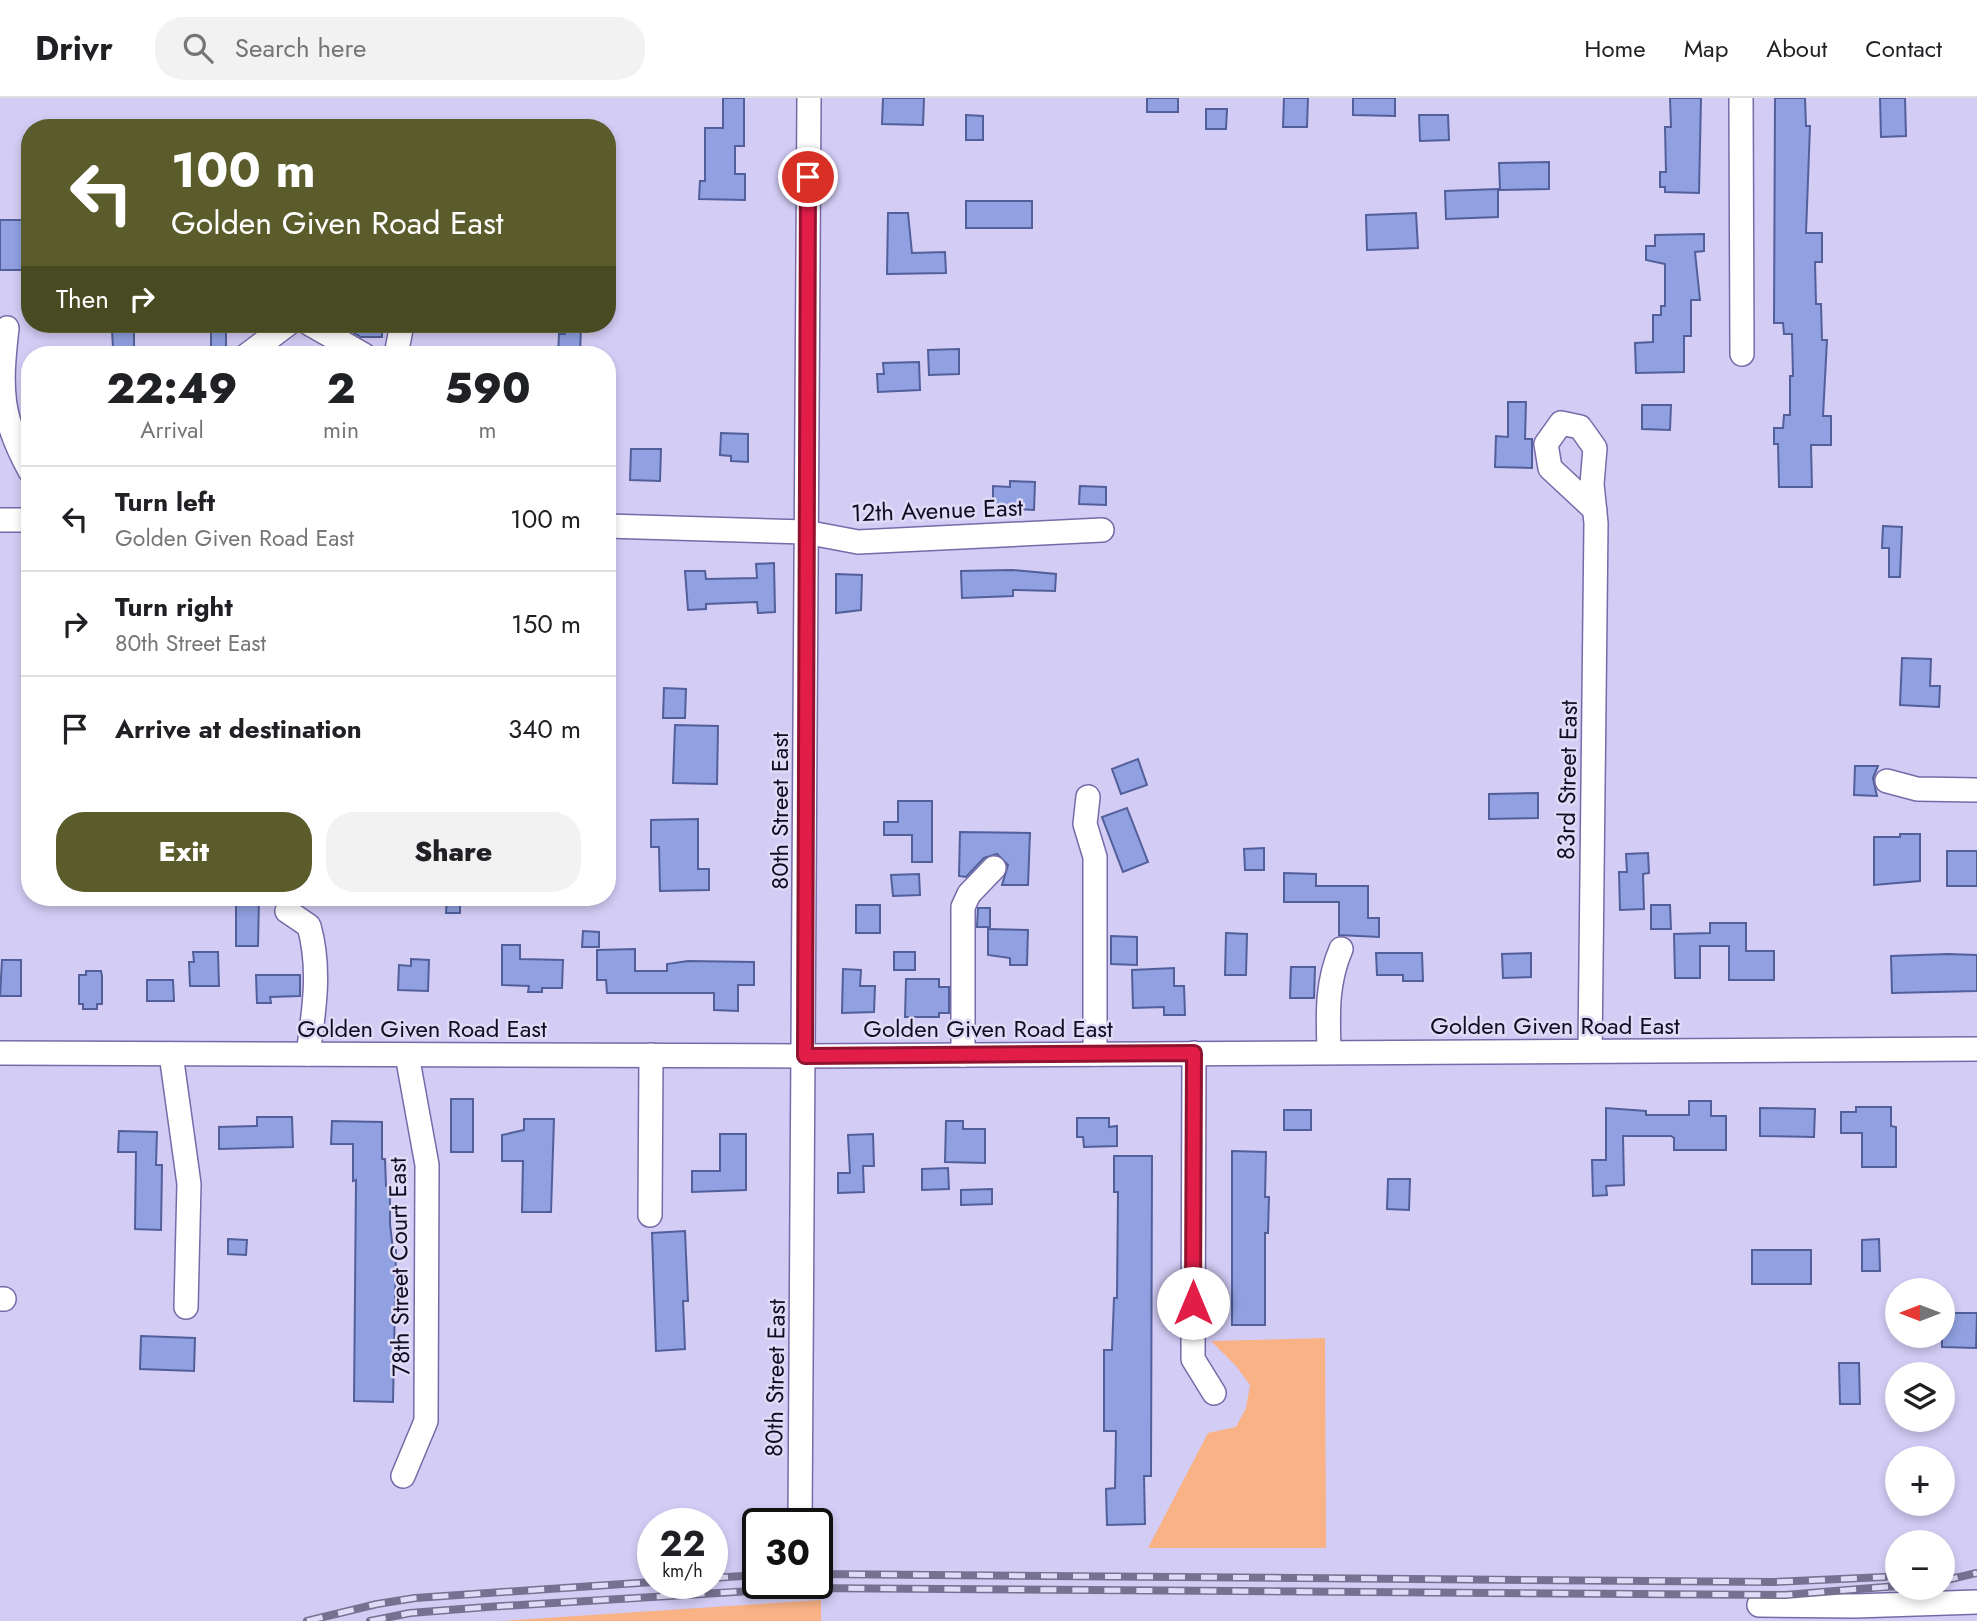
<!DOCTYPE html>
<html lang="en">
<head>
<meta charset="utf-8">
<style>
	:root { --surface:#fff; --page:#f2f2f2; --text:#202124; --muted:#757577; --line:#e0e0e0; --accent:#5a5d2b }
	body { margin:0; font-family:Jost,sans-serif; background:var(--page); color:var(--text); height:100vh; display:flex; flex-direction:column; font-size:26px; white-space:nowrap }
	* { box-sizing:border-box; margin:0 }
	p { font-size:23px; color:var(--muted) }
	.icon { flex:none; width:38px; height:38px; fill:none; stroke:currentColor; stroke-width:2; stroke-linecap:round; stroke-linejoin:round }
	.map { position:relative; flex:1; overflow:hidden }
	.side { position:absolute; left:21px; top:248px; width:595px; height:560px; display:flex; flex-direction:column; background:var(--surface); border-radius:28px; box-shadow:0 4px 10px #0003 }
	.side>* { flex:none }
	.banner { position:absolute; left:21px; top:21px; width:595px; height:214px; border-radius:28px; box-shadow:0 4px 10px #0003; background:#5a5d2b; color:#fff; overflow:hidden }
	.needle { width:46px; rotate:270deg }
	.buttons { position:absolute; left:1885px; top:1180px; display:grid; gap:14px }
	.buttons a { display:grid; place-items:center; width:70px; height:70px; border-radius:50%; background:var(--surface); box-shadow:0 4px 10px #0003; font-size:35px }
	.speed { position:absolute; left:637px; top:1410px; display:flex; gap:14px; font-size:35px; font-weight:700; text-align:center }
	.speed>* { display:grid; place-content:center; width:91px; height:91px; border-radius:50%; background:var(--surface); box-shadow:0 4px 10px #0003; line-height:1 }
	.speed small { font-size:18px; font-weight:400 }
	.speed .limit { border:4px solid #111; border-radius:10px; background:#fff; color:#111 }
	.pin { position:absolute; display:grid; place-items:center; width:60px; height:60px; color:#fff; margin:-30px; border:4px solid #fff; border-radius:50%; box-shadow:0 2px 7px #0007 }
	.me { position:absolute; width:77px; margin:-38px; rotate:0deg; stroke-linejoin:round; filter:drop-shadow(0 0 5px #0008) }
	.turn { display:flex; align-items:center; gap:24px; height:147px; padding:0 35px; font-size:32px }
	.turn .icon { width:91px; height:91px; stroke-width:2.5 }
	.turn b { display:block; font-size:49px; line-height:60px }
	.then { display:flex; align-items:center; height:66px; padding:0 35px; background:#0003; gap:14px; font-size:26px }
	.eta { display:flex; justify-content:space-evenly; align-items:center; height:119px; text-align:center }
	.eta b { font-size:42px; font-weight:800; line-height:49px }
	.primary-button { display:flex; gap:14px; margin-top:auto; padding:14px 35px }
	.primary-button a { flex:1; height:80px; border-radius:28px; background:var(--accent); color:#fff; font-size:28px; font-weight:800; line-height:80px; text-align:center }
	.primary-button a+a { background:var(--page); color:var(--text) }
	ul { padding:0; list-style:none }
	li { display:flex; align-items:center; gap:21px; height:105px; padding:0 35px; border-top:2px solid var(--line) }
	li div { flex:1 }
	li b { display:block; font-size:26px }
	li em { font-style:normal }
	header { display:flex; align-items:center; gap:42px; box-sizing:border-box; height:98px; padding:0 35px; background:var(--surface); border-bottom:2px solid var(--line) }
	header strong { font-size:33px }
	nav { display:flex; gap:38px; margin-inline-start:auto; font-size:24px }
	.search { width:490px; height:63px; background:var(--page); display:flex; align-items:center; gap:18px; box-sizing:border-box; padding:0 24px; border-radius:28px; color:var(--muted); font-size:26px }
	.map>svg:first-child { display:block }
</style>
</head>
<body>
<header>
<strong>Drivr</strong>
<div class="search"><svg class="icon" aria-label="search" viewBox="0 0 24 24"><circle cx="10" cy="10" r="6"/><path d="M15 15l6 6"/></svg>Search here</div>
<nav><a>Home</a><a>Map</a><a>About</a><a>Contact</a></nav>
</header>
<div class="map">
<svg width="1977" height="1523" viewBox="0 0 1977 1523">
	<rect width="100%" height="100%" fill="#d3ccf5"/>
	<!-- green -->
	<g fill="#f8b285">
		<path d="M1325,1240L1326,1450H1148L1208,1335L1236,1329L1246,1310L1250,1287L1236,1268L1211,1243Z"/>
		<path d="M821,1502V1523H501Z"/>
	</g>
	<!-- building -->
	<g fill="#90a0e0" stroke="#525f9a" stroke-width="2">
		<path d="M723,0H744V48H735V76H745V102L699,101L700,83H705V30H723Z"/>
		<path d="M883,0H924L923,27L882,26Z"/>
		<rect x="1147" y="0" width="31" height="14"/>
		<path d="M1284,0H1308L1307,29H1283Z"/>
		<path d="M1353,0H1395V18L1353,17Z"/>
		<path d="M1670,0H1701L1699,95L1665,94V89H1660V74H1666L1665,29H1671Z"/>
		<path d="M1775,0H1805L1806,28H1810L1806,135H1822V164H1815L1816,206H1821L1822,242H1827L1823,318H1831V347H1811L1812,389H1779L1778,346H1774V330H1783L1784,317H1790V278H1793L1792,236H1784L1783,225H1774Z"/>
		<path d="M1880,0H1905L1906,38L1881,39Z"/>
		<path d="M1206,11H1227L1226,31H1206Z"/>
		<path d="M966,17L983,18V42H966Z"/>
		<path d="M1419,17H1448L1449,42L1420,43Z"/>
		<path d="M1549,64V91L1500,92L1499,65Z"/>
		<path d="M1498,91V119L1446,121L1445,93Z"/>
		<rect x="966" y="103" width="66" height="27"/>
		<path d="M888,115H908L912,155L945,154L946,175L887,176Z"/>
		<path d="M1416,115L1418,150L1367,152L1366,117Z"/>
		<rect x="0" y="122" width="30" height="50"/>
		<path d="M1704,136V153L1695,154L1700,202H1691V238H1684V274L1636,275L1635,245L1653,244V217H1661V208H1665V166L1646,162V148H1655V137Z"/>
		<rect x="211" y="226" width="15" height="31"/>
		<path d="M349,226H382V239H361L349,232Z"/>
		<path d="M565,228H581L580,257H558L559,236H565Z"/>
		<path d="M112,233H134V249H113Z"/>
		<path d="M959,251V276L929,277L928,252Z"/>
		<path d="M919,264L920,292L878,294L877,276H884L883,265Z"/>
		<path d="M1508,304H1526L1525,341H1532V370L1495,369L1496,338L1508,339Z"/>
		<path d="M1642,307H1671L1670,332L1642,331Z"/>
		<path d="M721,335L748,336V364L731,363V358L720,357Z"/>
		<path d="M631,351H661L660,383L630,382Z"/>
		<path d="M1010,383L1035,384L1034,412L993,410V388L1010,389Z"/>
		<path d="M1080,388L1106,389V407L1079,406Z"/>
		<path d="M1883,428L1902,429L1900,479H1889V450H1882Z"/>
		<path d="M774,465L775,514L758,515L757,504L706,506V511L688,512L685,473H705L706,481L757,480L756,466Z"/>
		<path d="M1012,472L1056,476L1055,493L1013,492V498L962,500L961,473Z"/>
		<path d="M836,476L862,477L861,512L836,515Z"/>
		<path d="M1902,560L1931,561L1930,588H1940L1939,609L1900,607Z"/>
		<path d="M664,590L686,591L685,620H663Z"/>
		<path d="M675,627L718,628L717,686L673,685Z"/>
		<path d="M1138,661L1147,687L1121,696L1112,671Z"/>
		<path d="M1855,668H1878L1873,680L1877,698L1854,697Z"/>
		<path d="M1538,695V720L1489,721V696Z"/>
		<path d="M898,703H932V764H912V737H884V724H898Z"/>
		<path d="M1127,710L1148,764L1123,774L1102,719Z"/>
		<path d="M698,721V771H709V792L660,793L659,749H651V722Z"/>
		<path d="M960,734L1030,735L1028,787H1002L1008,767L997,756L984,760L966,779L959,778Z"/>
		<path d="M1900,736H1920V783L1874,787V739H1900Z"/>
		<path d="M1264,750V772H1245L1244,751Z"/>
		<rect x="1947" y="753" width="30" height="35"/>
		<path d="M1648,755L1649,775L1643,776L1644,811L1620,812L1619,774H1627L1626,756Z"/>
		<path d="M1284,775L1316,776V788H1368V820H1379V839L1339,837V804H1284Z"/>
		<path d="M919,776L920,797L893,798L891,777Z"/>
		<path d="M236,800H259L258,848H236Z"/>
		<path d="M447,800H460V815H446Z"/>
		<rect x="856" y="807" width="24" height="28"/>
		<path d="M1651,807H1670L1671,831H1651Z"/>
		<path d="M978,810H990V829H977Z"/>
		<path d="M1710,825H1746V853H1774V882H1729V848H1700V880H1675L1674,836L1710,835Z"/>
		<path d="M988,831L1028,832L1027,867H1010V860L988,857Z"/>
		<path d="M583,833L599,834V849H582Z"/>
		<path d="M1226,835L1247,836L1246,877H1225Z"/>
		<path d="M1111,838L1137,839V867L1111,866Z"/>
		<path d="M502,847H520V861L563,862L562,890H542V894H528L529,888L502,887Z"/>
		<path d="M635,851V873H667V866L688,863L754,864V887H738V913L714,912V895H607L606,882H597V852Z"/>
		<path d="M193,854H218L219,888H190L189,864H194Z"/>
		<rect x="894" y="854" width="21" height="18"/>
		<path d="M1376,855H1422L1423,883H1403V877H1377Z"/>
		<path d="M1531,855V879L1503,880L1502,856Z"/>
		<path d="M1948,856L1977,857V893L1892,895L1891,858Z"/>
		<path d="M411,861L429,862L428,893L398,892L399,867L411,868Z"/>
		<path d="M2,862H21V898H0Z"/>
		<path d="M1291,869H1315L1314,900H1290Z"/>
		<path d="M1174,870V888H1184L1185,917H1164V909L1133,910L1132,872Z"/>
		<path d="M843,871L861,872L860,888H875L874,914L842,915Z"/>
		<path d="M86,873H101L102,878V906H97V911H83V906H79V877H86Z"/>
		<path d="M256,877H300V898L270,899L271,905H257Z"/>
		<path d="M906,881H939V889H949V915H939V919H905Z"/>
		<path d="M147,882H173L174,903H147Z"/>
		<rect x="451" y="1001" width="22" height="53"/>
		<path d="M1689,1003H1711V1018H1726V1052H1674V1040L1671,1038H1623L1624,1087L1606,1088L1607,1097L1593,1098L1592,1062H1606V1010L1646,1013V1017H1689Z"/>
		<path d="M1856,1009H1891V1028L1896,1029V1069H1862V1035H1841V1014H1856Z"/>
		<path d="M1760,1010L1815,1011L1814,1039L1760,1038Z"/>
		<rect x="1284" y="1012" width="27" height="20"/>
		<path d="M257,1019H292L293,1049L219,1051V1029L257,1028Z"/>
		<path d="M1077,1020H1109V1029L1117,1028V1048L1084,1049L1083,1039H1077Z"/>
		<path d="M524,1021H554L551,1114H522L523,1063H502V1037L524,1032Z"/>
		<path d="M332,1023L382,1024V1061H385L386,1088H390V1126L393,1152H396L393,1304L354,1303L356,1082L353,1083V1046H331Z"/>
		<path d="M946,1023H963V1031H985V1065L945,1064Z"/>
		<path d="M119,1033L157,1034L156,1067H162L161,1132L135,1131L136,1054H118Z"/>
		<path d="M720,1036H746V1092L692,1094V1073H720Z"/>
		<path d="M873,1036L874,1068H863L864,1094L838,1095V1075H850L848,1037Z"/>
		<path d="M1232,1053L1266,1054L1265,1099H1269L1268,1135H1265V1227H1232Z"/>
		<path d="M1114,1058H1152L1151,1378H1144L1145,1426L1107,1427L1106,1391L1115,1390L1116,1333H1104V1252H1112L1114,1200H1117L1118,1094H1114Z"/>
		<path d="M948,1070L949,1091L922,1092V1071Z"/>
		<path d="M1388,1081H1410L1409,1112L1387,1111Z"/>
		<path d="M992,1091V1106L961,1107V1092Z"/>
		<path d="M685,1133L688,1203H683L685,1251L656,1253L652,1135Z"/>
		<path d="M228,1141L247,1142L246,1157L228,1156Z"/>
		<path d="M1879,1141L1880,1173H1862V1142Z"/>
		<rect x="1752" y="1152" width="59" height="34"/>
		<path d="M1942,1215H1977L1976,1250L1942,1249Z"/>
		<path d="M141,1238L195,1240L194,1273L140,1271Z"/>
		<path d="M1839,1265H1859L1860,1306H1840Z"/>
	</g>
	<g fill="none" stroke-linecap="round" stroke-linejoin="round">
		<defs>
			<g id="minor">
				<path d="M1741,0L1742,256"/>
				<path d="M310,226L364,257"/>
				<path d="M7,230C0,292 0,318 30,373"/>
				<path d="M247,257L288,226"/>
				<path d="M396,257L402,226"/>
				<path d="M0,422H30"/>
				<path d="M607,428L805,434L858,444L1102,432"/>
				<path d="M1887,683L1917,691L1977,692"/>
				<path d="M1088,699L1085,726L1095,759V956"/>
				<path d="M287,813L309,828C321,871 314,913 308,956"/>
				<path d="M1590,953L1596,425L1592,386L1595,350L1580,329L1561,325L1546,346L1550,370L1595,412"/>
				<path d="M1329,954C1328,917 1326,886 1341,851"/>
				<path d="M0,955L805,958L1977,951"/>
				<path d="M1194,955L1193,1261L1214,1295"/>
				<path d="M171,956L189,1086L186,1209"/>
				<path d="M963,957V809L969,796L994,770"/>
				<path d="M650,1117L651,957"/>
				<path d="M0,1201H4"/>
				<path d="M403,1378L426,1323L427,1067L407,957"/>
				<path d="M800,1426L809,0"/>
				<path d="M1759,1507L1855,1508L1977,1504"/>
			</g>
		</defs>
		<!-- minor casing -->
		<use href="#minor" stroke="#776aa8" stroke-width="26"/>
		<!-- minor -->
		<use href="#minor" stroke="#fff" stroke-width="23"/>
		<defs>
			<g id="rail">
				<path d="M817,1476L1774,1484L1885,1479"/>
				<path d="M712,1480L758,1477"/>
				<path d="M1942,1483L1977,1475"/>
				<path d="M307,1523L377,1506L415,1500L653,1484"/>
				<path d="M370,1523L410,1515L487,1509L800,1490L1785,1497L1897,1488"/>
			</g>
		</defs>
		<!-- rail casing -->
		<use href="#rail" stroke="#777191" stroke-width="8"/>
		<!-- rail -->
		<use href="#rail" stroke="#dfdbf7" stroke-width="5" stroke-dasharray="16" stroke-linecap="butt"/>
	</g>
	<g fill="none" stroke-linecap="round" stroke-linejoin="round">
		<defs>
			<path id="route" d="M808,79L805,958L1194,955L1193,1205"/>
		</defs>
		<!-- route casing -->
		<use href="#route" stroke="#92132f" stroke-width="18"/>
		<!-- route -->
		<use href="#route" stroke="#e11d48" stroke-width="12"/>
	</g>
	<g text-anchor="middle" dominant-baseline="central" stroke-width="5" stroke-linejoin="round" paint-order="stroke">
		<!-- street labels -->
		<g font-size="24" fill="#110b22" stroke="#dfdbf7">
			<text transform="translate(937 412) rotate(-2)">12th Avenue East</text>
			<text transform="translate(1567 682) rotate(-89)">83rd Street East</text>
			<text transform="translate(779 713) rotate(-90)">80th Street East</text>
			<text x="1555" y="927">Golden Given Road East</text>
			<text x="422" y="930">Golden Given Road East</text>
			<text x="988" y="930">Golden Given Road East</text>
			<text transform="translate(399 1169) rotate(-91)">78th Street Court East</text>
			<text transform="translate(775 1280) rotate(-89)">80th Street East</text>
		</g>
	</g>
</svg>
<div class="buttons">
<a><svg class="needle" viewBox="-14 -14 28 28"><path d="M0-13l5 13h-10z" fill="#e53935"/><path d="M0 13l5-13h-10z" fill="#757577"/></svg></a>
<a><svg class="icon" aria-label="layers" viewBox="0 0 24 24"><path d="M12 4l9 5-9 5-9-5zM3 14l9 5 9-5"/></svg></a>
<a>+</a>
<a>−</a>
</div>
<div class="speed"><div>22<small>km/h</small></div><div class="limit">30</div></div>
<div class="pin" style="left:808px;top:79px;background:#d93025"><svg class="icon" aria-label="arrive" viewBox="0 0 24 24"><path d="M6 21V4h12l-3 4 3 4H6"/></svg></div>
<svg class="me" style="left:1193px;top:1205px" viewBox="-20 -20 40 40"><circle r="19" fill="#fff"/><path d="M0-13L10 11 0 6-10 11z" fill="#e11d48"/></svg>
<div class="banner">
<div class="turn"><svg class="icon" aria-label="left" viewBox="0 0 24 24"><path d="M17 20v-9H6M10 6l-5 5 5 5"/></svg><div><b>100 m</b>Golden Given Road East</div></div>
<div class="then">Then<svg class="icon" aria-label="right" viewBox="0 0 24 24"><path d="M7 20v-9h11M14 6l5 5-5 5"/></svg></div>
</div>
<section class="side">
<div class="eta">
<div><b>22:49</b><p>Arrival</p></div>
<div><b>2</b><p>min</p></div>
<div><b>590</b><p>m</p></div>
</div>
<ul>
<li><svg class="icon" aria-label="left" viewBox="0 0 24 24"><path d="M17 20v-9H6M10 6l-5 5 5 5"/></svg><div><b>Turn left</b><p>Golden Given Road East</p></div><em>100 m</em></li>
<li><svg class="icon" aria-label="right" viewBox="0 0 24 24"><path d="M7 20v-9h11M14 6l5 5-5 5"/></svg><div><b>Turn right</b><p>80th Street East</p></div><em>150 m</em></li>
<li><svg class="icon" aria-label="arrive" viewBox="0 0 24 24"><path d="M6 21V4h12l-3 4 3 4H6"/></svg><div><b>Arrive at destination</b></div><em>340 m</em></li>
</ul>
<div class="primary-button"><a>Exit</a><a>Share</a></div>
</section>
</div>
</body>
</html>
